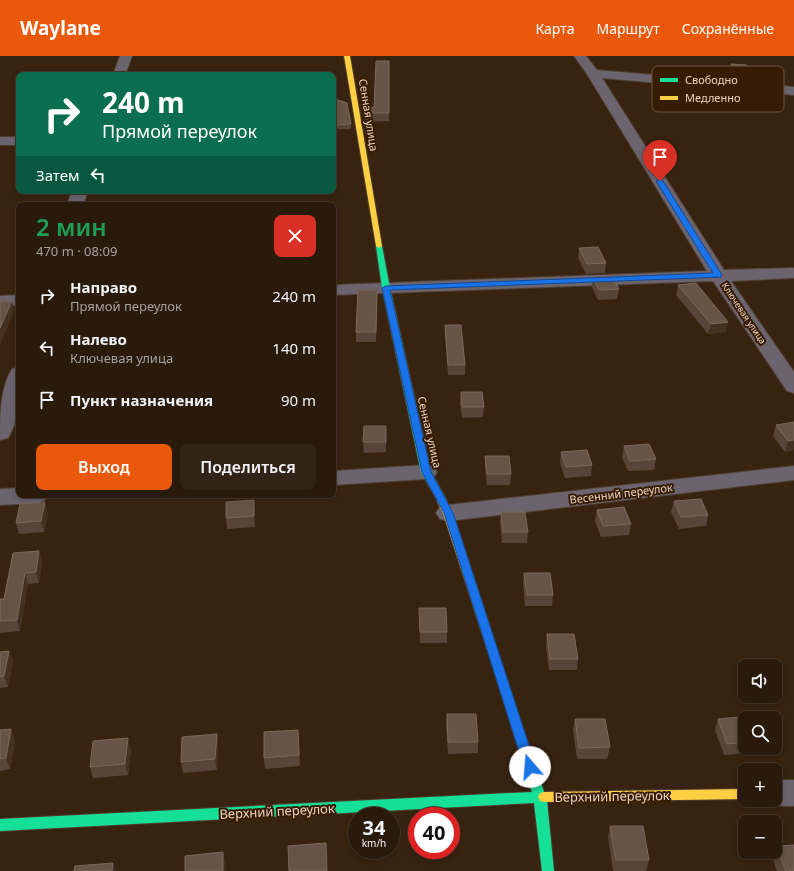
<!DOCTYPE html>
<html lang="ru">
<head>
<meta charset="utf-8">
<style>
	:root { --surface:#291a0c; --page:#312315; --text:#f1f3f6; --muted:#a5a19d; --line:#45382d; --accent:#ea580c }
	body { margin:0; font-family:"Noto Sans",sans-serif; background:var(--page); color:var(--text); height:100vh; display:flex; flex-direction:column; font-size:15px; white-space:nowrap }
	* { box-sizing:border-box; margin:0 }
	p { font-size:13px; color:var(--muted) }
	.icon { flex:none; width:22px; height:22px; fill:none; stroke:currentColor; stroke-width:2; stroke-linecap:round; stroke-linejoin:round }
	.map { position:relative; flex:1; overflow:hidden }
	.sheet { position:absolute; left:16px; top:146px; width:320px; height:296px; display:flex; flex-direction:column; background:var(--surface); border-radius:8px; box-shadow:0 2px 6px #0003,0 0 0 1px var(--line) }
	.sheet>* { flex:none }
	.hud { position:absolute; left:16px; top:16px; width:320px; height:122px; border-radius:8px; box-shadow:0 2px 6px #0003,0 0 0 1px var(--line); background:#0b6e4f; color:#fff; overflow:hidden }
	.controls { position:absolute; left:738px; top:603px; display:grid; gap:8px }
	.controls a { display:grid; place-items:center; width:44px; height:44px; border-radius:8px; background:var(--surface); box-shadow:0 2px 6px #0003,0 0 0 1px var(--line); font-size:20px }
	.speed { position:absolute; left:348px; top:751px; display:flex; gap:8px; font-size:20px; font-weight:700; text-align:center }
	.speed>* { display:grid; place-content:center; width:52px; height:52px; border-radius:50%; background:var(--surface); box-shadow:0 2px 6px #0003,0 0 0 1px var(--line); line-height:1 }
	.speed small { font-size:10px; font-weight:400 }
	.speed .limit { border:6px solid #d22; background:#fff; color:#111 }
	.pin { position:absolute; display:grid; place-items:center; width:34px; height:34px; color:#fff; margin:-41px -17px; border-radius:50% 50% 50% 0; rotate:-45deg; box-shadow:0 0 4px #0007 }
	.pin .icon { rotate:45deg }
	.me { position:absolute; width:44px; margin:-22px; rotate:342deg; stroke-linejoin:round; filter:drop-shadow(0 0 3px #0008) }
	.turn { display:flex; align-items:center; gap:14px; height:84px; padding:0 20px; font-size:18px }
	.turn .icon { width:52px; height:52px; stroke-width:2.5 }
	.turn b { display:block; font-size:28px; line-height:34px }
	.then { display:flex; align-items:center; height:38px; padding:0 20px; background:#0003; gap:8px; font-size:15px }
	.round { display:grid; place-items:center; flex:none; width:42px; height:42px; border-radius:8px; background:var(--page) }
	.overview { display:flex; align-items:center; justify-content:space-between; height:68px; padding:0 20px }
	h1 { font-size:24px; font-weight:600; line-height:30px; color:#1e9e55 }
	.primary-button { display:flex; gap:8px; margin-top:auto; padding:8px 20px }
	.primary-button a { flex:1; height:46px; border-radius:8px; background:var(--accent); color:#fff; font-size:16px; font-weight:600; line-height:46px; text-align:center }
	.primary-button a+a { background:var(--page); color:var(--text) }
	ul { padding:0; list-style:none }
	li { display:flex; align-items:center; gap:12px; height:52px; padding:0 20px }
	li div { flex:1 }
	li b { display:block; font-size:15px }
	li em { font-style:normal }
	header { display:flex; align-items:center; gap:24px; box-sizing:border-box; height:56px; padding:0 20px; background:var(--accent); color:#fff }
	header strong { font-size:19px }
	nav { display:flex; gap:22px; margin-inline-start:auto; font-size:14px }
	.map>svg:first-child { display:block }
</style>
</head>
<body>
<header>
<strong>Waylane</strong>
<nav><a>Карта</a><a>Маршрут</a><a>Сохранённые</a></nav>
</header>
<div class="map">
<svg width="794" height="815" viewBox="0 0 794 815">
	<rect width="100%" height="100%" fill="#372310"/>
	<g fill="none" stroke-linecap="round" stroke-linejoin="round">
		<defs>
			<g id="street">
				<path d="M120,0H132L125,19H113Z"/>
				<path d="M574,0H586L597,14L794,31V39L602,22L724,214L794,212V222L731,225L794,316V337L787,335L713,225L333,239V229L707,215L587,18Z"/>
				<rect x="0" y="81" width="19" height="8"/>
				<path d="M72,135H88L83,149H67Z"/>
				<path d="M19,239V249L0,250V240Z"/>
				<path d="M19,311C19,335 21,361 8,382L0,384C0,360 0,333 12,313Z"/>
				<path d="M426,409L434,411L437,416L434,421L426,423L333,429V415Z"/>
				<path d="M794,410V424L448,465L440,463L436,457L440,451L448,449Z"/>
				<path d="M19,432V439H48L45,444L37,447L0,449V433Z"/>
				<path d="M775,724H794V750H775L764,746L763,744H775Z"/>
			</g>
			<g id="fast">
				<path d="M379,188L382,190L390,232L431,416L447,445L442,448L439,447L421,416L382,232L376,190Z"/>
				<path d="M493,592L497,593L498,596L544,736L548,737L550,741L547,745L554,815H542L534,747L0,775V763L532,736L488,596L489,593Z"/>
			</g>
			<g id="slow">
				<path d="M344,0H350L382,190L379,192L376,190Z"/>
				<path d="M442,442L445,443L453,457L498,596L497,599L493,600L489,599L488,596L443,457L437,445Z"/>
				<path d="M745,733V743L544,746L540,745L538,741L540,737L544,736Z"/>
			</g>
		</defs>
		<!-- street casing -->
		<use href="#street" stroke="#503f30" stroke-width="2"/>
		<!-- fast casing -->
		<use href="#fast" stroke="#503f30" stroke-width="2"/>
		<!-- slow casing -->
		<use href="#slow" stroke="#503f30" stroke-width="2"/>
		<!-- street -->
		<use href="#street" fill="#6b636e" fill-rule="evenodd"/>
		<!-- fast -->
		<use href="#fast" fill="#16e098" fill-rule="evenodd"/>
		<!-- slow -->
		<use href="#slow" fill="#ffcf43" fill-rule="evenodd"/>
	</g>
	<!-- wall -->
	<g fill="#564538">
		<path d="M389,5V65L366,66L365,58V49L374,52Z"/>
		<path d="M731,8L750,17L748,26L732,24L730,16Z"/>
		<path d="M737,27L754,33L753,42L736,41L735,35Z"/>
		<path d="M335,43L351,68V73H336Z"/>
		<path d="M579,192L606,207L605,217L586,218L578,202Z"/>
		<path d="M593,221L619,233L617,243L598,244L592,231Z"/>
		<path d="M678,229L728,266L726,276L708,278L676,239Z"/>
		<path d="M377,234L376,286H356V276Z"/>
		<path d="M445,269L465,309V319H448L445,279Z"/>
		<path d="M461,336L484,351L483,361L462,362L460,347Z"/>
		<path d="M794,366V394L785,396L773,380L776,369Z"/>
		<path d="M386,370V396L364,397L363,386Z"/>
		<path d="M624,390L656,403L654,414L628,415L622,401Z"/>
		<path d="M561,396L592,409L591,420L565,422L560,407Z"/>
		<path d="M485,400L511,418L510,429H487L485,411Z"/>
		<path d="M674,445L708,459L706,470L679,473L671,456Z"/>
		<path d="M597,454L631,468L629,479L601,481L595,465Z"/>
		<path d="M255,455V471L227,473L226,462Z"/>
		<path d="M501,456L528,476L527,487H502L500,467Z"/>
		<path d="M48,457L44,476L19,478L16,467Z"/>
		<path d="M13,497L42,506L39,527L28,528L20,575L0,577V543H4Z"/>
		<path d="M524,517L553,539L552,550H525L523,528Z"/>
		<path d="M419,552L447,576V587H420Z"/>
		<path d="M547,578L578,603L577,614H549L546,590Z"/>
		<path d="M9,595L13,606L8,631L0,632V596Z"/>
		<path d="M447,658L478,686V697L448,698L446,669Z"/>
		<path d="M745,662V692H759L757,696L724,699L715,674L718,663Z"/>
		<path d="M575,663L610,691L607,703H577L573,674Z"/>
		<path d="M0,674L15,685L10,713L0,715Z"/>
		<path d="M217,678L218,689L217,714L183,717L181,706Z"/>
		<path d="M299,685L300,710L265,713L264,702Z"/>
		<path d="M131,694L128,719L93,722L90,711Z"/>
		<path d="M610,770L649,804L646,815H613L608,781Z"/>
		<path d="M776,790L794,815H777L772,801L774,796H775V794Z"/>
	</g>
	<!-- shaded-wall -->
	<g fill="#433122">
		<path d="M12,245L14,255L0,289V272Z"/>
		<path d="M728,266L726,276L708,278L711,268Z"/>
		<path d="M794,384V394L785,396L788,385Z"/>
		<path d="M254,444L255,455V471L254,460Z"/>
		<path d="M45,446L48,457L44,476L41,465Z"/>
		<path d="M39,495L42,506L39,527L36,516Z"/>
		<path d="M25,517L28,528L20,575L17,564Z"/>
		<path d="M9,595L13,606L8,631L4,620Z"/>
		<path d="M11,673L15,685L10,713L6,702Z"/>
		<path d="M298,674L299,685L300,710L299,699Z"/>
		<path d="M217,678L218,689L217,714L215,703Z"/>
		<path d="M128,682L131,694L128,719L125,708Z"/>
		<path d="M223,796L226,807L225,815H223Z"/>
		<path d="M113,807L116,815H112Z"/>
	</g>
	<!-- building -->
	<g fill="#665447" stroke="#7a685a">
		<path d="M376,5H389V57H366L365,49L374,52Z"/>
		<path d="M731,8L747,9L750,17L734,16Z"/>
		<path d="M335,43L347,47L351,68L336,69Z"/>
		<path d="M598,191L606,207L587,208L579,192Z"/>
		<path d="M612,220L619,233L599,234L593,221Z"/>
		<path d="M696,227L728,266L711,268L678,229Z"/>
		<path d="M358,234H377L376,276H356Z"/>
		<path d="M0,245H12L0,272Z"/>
		<path d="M445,269H461L465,309H448Z"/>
		<path d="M461,336H482L484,351H462Z"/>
		<path d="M794,366V384L788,385L776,369Z"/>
		<path d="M364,370H386V386H363Z"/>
		<path d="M649,388L656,403L630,405L624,390Z"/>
		<path d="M587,394L592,409L566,411L561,396Z"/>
		<path d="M485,400H509L511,418H487Z"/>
		<path d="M701,443L708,459L681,461L674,445Z"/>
		<path d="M254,444V460L226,462V446Z"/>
		<path d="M45,446L41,465L16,467L20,448Z"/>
		<path d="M624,451L631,468L603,470L597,454Z"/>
		<path d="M501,456H525L528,476H503Z"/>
		<path d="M39,495L36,516L25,517L17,564L0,565V543H4L13,497Z"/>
		<path d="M524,517H550L553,539H527Z"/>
		<path d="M419,552H446L447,576H420Z"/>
		<path d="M547,578H574L578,603H550Z"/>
		<path d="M9,595L4,620L0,621V596Z"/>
		<path d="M447,658H476L478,686H448Z"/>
		<path d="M751,660L752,662H745V686L727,688L718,663Z"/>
		<path d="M575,663H605L610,691L579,692Z"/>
		<path d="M11,673L6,702L0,703V674Z"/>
		<path d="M298,674L299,699L264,702V676Z"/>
		<path d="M217,678L215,703L181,706L182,681Z"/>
		<path d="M128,682L125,708L90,711L93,685Z"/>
		<path d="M610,770H643L649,804H616Z"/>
		<path d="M326,787L327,815H289L288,790Z"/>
		<path d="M794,789V815H786L776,790Z"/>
		<path d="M223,796V815H185V800Z"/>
		<path d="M113,807L112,815H74L75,810Z"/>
	</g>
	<!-- route -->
	<path fill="#1a73e8" stroke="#114b97" d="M660,123L663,125L722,219L721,221L390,234L431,416L453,457L536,711L534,715L530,716L526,715L524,711L444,457L422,416L382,232L386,230L713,217L656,125Z"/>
	<g text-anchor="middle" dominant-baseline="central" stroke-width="4" stroke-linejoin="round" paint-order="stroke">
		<!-- far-street labels -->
		<g font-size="9" fill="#e9d2c1" stroke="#371c04">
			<text transform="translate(744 257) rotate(56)">Ключевая улица</text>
		</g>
		<!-- street labels -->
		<g font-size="11" fill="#e9d2c1" stroke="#371c04">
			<text transform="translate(369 59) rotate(81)">Сенная улица</text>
			<text transform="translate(430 376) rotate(77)">Сенная улица</text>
			<text transform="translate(621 437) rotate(-7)">Весенний переулок</text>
		</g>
		<!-- near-street labels -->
		<g font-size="13" fill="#e9d2c1" stroke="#371c04">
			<text transform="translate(612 740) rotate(-1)">Верхний переулок</text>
			<text transform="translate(277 755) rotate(-3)">Верхний переулок</text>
		</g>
	</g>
	<!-- legend -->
	<rect x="652" y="10" width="132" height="46" rx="6" fill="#371c04" stroke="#6c533d" stroke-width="1"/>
	<rect x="660" y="22" width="18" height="4" fill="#16e098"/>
	<rect x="660" y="40" width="18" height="4" fill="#ffcf43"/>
	<g font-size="11" fill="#e9d2c1">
		<text x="685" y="28">Свободно</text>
		<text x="685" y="46">Медленно</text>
	</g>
</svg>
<div class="controls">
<a><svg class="icon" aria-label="sound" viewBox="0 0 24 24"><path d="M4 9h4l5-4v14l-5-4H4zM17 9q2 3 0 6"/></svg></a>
<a><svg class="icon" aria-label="search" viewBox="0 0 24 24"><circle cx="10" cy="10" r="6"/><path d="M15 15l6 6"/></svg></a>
<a>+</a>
<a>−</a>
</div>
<div class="speed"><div>34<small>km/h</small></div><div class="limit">40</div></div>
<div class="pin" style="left:660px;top:125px;background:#d93025"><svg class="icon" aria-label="arrive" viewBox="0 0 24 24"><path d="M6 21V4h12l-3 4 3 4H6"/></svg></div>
<svg class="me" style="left:530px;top:711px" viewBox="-20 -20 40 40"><circle r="19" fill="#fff"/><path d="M0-13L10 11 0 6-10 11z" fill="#1a73e8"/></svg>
<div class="hud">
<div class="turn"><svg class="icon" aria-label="right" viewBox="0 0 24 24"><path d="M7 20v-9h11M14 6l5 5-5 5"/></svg><div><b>240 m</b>Прямой переулок</div></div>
<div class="then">Затем<svg class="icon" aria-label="left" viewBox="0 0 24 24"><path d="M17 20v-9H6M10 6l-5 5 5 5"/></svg></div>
</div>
<section class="sheet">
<div class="overview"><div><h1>2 мин</h1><p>470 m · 08:09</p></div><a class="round" style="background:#d93025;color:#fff"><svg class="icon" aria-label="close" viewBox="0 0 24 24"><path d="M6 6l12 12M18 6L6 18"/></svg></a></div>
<ul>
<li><svg class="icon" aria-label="right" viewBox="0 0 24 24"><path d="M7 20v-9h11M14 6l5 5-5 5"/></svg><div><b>Направо</b><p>Прямой переулок</p></div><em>240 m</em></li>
<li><svg class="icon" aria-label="left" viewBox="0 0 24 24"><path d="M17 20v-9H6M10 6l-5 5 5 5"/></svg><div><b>Налево</b><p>Ключевая улица</p></div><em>140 m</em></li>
<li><svg class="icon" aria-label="arrive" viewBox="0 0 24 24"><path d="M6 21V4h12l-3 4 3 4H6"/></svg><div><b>Пункт назначения</b></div><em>90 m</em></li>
</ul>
<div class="primary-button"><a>Выход</a><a>Поделиться</a></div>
</section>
</div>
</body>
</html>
